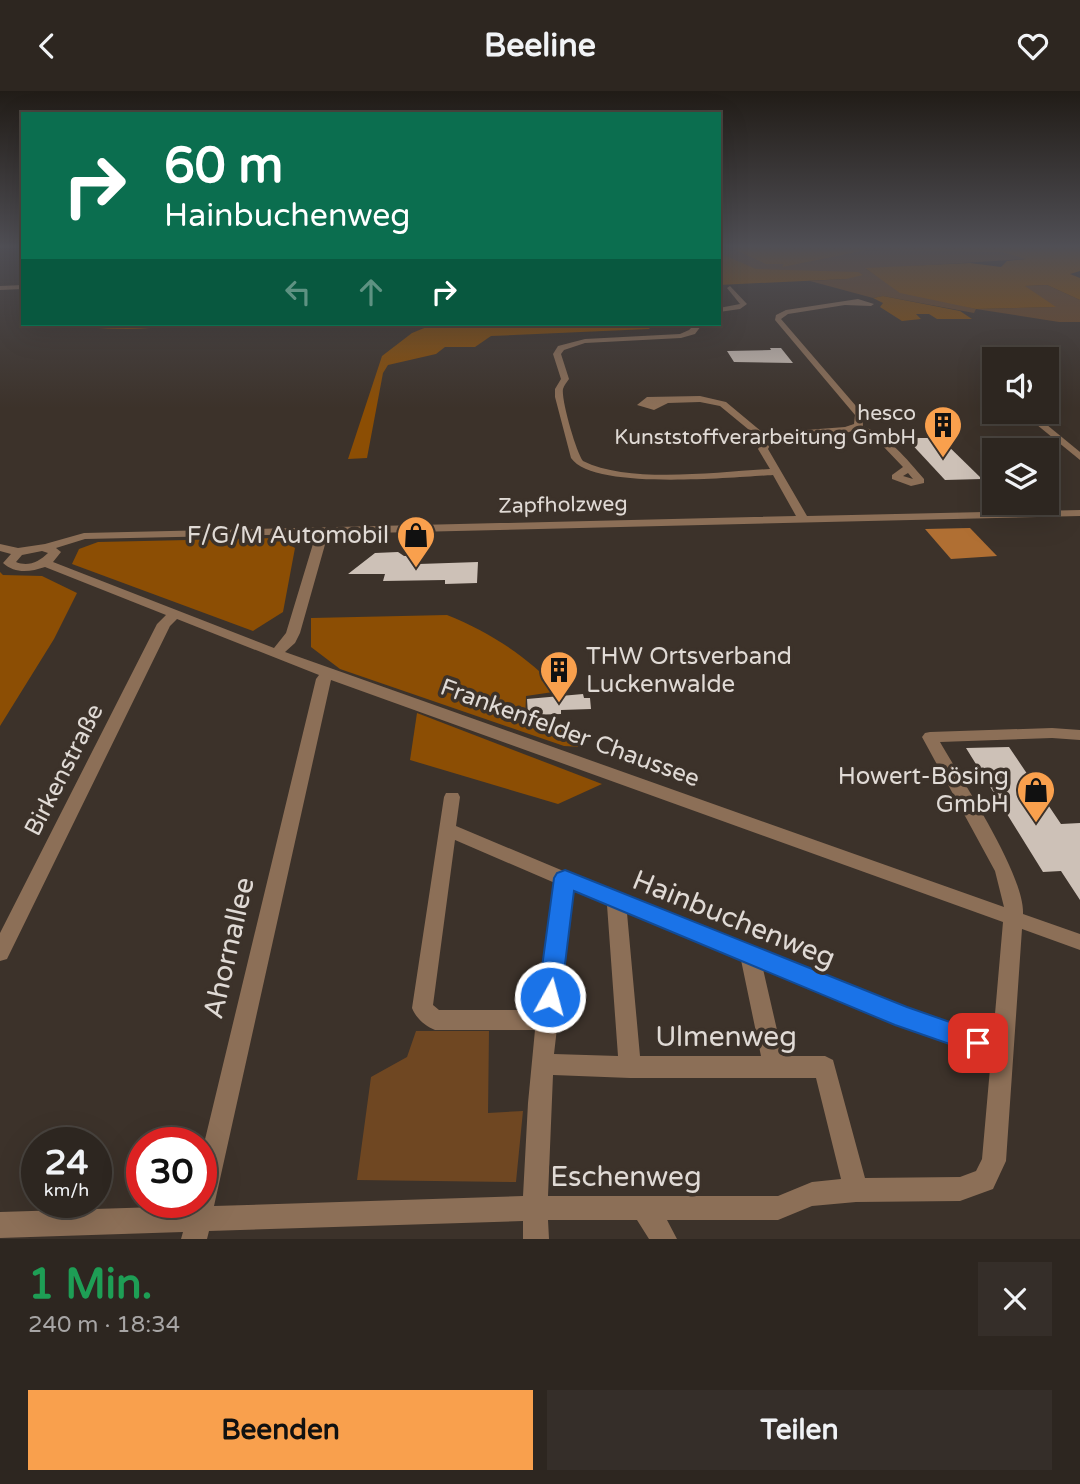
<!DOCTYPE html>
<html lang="de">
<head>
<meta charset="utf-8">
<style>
	:root { --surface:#2d2620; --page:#352e29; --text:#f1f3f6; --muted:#a7a5a5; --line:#48433e; --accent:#f9a04d }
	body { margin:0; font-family:"Varela Round",sans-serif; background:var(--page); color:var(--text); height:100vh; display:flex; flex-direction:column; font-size:26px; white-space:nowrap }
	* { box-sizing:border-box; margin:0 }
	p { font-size:23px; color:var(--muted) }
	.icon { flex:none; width:38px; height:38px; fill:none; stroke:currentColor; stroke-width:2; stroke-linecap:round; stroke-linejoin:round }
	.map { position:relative; height:1148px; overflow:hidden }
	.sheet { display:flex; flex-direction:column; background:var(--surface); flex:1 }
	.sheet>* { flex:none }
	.hud { position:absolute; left:21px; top:21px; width:700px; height:214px; border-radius:0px; box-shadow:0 7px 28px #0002,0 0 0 2px var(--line); background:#0b6e4f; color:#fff; overflow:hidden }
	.tools { position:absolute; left:982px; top:256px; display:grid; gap:14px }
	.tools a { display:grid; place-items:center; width:77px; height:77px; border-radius:0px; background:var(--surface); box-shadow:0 7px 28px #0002,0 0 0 2px var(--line); font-size:35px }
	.speed { position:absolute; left:21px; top:1036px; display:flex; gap:14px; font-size:35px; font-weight:700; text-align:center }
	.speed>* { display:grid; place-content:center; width:91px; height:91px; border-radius:50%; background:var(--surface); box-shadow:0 7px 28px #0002,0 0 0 2px var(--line); line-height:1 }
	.speed small { font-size:18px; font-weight:400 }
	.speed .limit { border:10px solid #d22; background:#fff; color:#111 }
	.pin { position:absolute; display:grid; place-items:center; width:60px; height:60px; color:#fff; margin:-30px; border-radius:14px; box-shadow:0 4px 10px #0006 }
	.me { position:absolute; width:77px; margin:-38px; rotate:7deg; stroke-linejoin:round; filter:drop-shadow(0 0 5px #0008) }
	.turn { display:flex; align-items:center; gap:24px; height:147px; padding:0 28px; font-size:32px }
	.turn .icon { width:91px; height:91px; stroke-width:2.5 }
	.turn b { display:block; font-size:49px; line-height:60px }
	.lanes { display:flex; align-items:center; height:66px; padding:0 28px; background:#0003; justify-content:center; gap:35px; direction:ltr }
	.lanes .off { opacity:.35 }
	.round { display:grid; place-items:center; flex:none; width:74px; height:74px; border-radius:0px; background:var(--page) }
	.head { display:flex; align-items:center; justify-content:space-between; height:119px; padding:0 28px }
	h1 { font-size:42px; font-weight:800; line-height:52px; color:#1e9e55 }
	.action { display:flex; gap:14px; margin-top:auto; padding:14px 28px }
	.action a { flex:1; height:80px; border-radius:0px; background:var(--accent); color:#111; font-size:28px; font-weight:800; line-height:80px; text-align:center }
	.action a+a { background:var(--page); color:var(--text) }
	header { display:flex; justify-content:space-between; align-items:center; height:91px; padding:0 28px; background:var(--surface); font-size:32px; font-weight:800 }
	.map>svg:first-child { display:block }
</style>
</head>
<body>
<header><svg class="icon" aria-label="back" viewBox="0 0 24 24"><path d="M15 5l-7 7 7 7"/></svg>Beeline<svg class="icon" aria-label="heart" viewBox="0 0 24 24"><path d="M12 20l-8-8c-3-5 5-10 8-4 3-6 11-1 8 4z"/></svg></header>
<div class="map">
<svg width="1080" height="1148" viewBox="0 0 1080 1148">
	<rect width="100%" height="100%" fill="#3c322a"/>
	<!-- green -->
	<g fill="#6f4722">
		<path d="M719,156H1080L1028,168L866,178L897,198L976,218L1054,216L1024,195L1047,194L1080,209V231H1059L976,218L974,222L883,205L873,207L810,190L846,188L719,183Z"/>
		<path d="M416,940H489L488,1022L523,1020L516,1091L357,1089L371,986L407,966Z"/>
	</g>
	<!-- forest -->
	<g fill="#8c4e04">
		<path d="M734,156H1080V180L1070,183L1080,187V209L1047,194L1025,195L1056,216L976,218L900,202L865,177L970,172L1001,176L1007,170L1026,168L1002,161L867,159L782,176L784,173H766L731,157Z"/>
		<path d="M719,162L756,178L858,181L863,184L846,188L719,194Z"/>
		<path d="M883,205L960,220L972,228H937L929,223H916L921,228L902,230L880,216L883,212L873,207Z"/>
		<path d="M38,233H174C129,244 87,233 42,236Z"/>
		<path d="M434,233L637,234L653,233L649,238L491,245L475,256H445L436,263L388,274L383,282L367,367L348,368L382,265L412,242Z"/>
		<path d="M278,447L295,457L283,521L253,540L72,473L79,458L98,451Z"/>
		<path d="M0,481L3,484L42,485L77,502L54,548L0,635Z"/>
		<path d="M447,524C492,542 527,566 560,600L526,605L525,628L574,641L582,656L564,655L340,578L311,556V527Z"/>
		<path d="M417,622L602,693L558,713L410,669Z"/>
	</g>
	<!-- water -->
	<path fill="#b06f33" d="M970,437L997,465L951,468L925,438Z"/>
	<!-- building -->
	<g fill="#cdc1b7">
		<path d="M770,257H781L793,272L734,271L727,260L771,259Z"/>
		<path d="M906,347H940L982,388L945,389Z"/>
		<path d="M398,461L404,465H420L419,473L478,471L477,492L445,493V489L383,490L385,483H348L375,462Z"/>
		<path d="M583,603L584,607H590L591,618L561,619V623L528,624L527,608Z"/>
		<path d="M1009,656L1061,733L1080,732V809L1061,780L1043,781L966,657Z"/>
	</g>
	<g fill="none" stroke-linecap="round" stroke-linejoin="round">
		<!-- minor -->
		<g fill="#8c6f57" fill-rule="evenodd">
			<path d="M23,194V198L0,199V195Z"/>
			<path d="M730,195L747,213L740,218L719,221V217L740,213L727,197Z"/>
			<path d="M858,208L874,213L871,215L845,214L788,223L781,228L862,322L863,335C889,346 906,367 924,388V392L911,395L892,388V384L903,376L881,353L855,339L846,342L780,347L775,344L780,341L845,336L854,333L855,324L775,229L776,224L786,219ZM908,382L913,388L903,385Z"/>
			<path d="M692,233L701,235L695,243L681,247L585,252L564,259L561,263L569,288C567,291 564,294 563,298C561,308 576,361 583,370C629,393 717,381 770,378L758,358L763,350L766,349L771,352L768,358L807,425L1080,419V425L328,443L300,542L295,552L285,561L1004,816L995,780L922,646L925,642L930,641L1052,637L1080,639V649L1052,647L940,651C961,688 1025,784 1023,823L1080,843V859L1022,838L1006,1070L993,1098L960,1110L856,1111L812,1115L778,1129H667L677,1148H649L637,1129H548L549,1148H523V1130L209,1140L207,1148H181L183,1141L0,1147V1121L189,1115L190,1111H201V1065L316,588L319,584L177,528L170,535L7,868L0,870V842L157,533L166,524L45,476C30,481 15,483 3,472L11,463L0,460V453L18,457L45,453L84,442L796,425L773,384C732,386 594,400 571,367L555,306V298L561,288L553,263L558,255L585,248L680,243L689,239L693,235ZM316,443L286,542L274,557L53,471L61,461L56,457L85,448ZM42,460L48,462C39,471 28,476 16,471L22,464ZM331,589L1003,831L993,946L906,917L623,805L456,735L460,706L458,702H446L444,706L412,917C416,927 425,935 435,939H535L528,1012L523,1105L214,1115ZM455,749L555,792L538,919H439L433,914ZM573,800L607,814L618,965L554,963ZM627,822L741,869L761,965H640ZM763,878L896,933L991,966L982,1068L976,1080L960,1086L865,1087L833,969L825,965H783ZM553,984L630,987H816L841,1088L812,1091L778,1105H548Z"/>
			<path d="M985,287H991L994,290V298L985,291Z"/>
			<path d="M700,305L726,311L762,341L754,343L720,315L700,311L668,312L654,319L637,314L647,306Z"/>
			<path d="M1020,320H1030L1080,361V369Z"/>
		</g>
	</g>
	<!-- sky -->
	<linearGradient id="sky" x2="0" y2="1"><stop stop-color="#211c17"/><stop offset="0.49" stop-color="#504f55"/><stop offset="1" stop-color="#504f55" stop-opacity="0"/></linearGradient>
	<rect width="1080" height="317" fill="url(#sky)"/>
	<!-- route -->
	<path fill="#1a73e8" stroke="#114b97" stroke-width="2" d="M565,779L907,916L987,944L990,952L987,960L978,963L895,934L574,800L561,906L558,913L550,916L541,913L538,906L554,787L557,782Z"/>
	<!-- icons -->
	<defs>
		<symbol id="building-pin" viewBox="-11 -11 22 30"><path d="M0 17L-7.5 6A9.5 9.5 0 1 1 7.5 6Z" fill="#f9a04d" stroke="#3c322a"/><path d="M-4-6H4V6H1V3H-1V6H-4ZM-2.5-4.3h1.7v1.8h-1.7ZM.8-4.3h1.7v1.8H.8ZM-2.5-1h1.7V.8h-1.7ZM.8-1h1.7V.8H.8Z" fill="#111"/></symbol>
		<symbol id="shop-pin" viewBox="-11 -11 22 30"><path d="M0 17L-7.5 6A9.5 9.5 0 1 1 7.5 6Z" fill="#f9a04d" stroke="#3c322a"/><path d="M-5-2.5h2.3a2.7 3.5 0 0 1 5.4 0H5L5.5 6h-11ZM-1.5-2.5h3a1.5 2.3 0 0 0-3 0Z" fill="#111"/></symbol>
	</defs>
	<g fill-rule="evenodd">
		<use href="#building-pin" x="921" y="312" width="44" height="60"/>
		<use href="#shop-pin" x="394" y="422" width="44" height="60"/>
		<use href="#building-pin" x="537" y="557" width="44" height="60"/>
		<use href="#shop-pin" x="1014" y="677" width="44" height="60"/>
	</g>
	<g text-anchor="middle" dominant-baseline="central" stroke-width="7" stroke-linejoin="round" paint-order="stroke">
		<!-- far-poi labels -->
		<g font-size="21" fill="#e0dad5" stroke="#3c322a" text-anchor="end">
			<text x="916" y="322">hesco<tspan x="916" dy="24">Kunststoffverarbeitung GmbH</tspan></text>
		</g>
		<!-- far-street labels -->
		<g font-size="21" fill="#e0dad5" stroke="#3c322a">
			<text transform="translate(563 414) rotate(-1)">Zapfholzweg</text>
		</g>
		<!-- poi labels -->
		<g font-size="24" fill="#e0dad5" stroke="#3c322a" text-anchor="end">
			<text x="389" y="444">F/G/M Automobil</text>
			<text x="586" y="565" text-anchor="start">THW Ortsverband<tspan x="586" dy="28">Luckenwalde</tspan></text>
			<text x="1009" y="685">Howert-Bösing<tspan x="1009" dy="28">GmbH</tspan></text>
		</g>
		<!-- street labels -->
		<g font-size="24" fill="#e0dad5" stroke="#3c322a">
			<text transform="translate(570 642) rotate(20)">Frankenfelder Chaussee</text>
			<text transform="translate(64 679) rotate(-63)">Birkenstraße</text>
		</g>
		<!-- near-street labels -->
		<g font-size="28" fill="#e0dad5" stroke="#3c322a">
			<text transform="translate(734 828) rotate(22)">Hainbuchenweg</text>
			<text transform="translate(229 857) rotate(-77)">Ahornallee</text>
			<text x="726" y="946">Ulmenweg</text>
			<text x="626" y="1086">Eschenweg</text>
		</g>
	</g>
</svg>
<div class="tools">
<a><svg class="icon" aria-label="sound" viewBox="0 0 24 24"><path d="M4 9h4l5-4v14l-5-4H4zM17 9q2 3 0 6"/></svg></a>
<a><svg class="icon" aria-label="layers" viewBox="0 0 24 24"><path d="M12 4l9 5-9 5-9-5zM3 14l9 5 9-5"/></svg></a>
</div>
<div class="speed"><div>24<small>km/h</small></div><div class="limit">30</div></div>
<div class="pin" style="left:978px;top:952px;background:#d93025"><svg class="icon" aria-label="arrive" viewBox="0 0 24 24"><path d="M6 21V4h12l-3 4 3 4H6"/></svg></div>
<svg class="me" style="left:550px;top:906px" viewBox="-20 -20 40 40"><circle r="17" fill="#1a73e8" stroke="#fff" stroke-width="3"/><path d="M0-11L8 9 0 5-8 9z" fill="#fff"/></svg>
<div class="hud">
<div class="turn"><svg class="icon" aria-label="right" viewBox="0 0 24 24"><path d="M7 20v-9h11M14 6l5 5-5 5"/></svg><div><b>60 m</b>Hainbuchenweg</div></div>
<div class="lanes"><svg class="icon off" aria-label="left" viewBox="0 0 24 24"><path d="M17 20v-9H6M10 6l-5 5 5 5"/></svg><svg class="icon off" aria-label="ahead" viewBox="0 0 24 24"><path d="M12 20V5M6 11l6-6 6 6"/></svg><svg class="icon" aria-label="right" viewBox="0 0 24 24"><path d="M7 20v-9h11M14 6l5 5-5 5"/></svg></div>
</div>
</div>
<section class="sheet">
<div class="head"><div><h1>1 Min.</h1><p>240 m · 18:34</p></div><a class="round"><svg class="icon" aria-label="close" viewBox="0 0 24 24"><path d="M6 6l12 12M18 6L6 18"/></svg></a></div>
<div class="action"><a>Beenden</a><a>Teilen</a></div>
</section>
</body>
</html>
